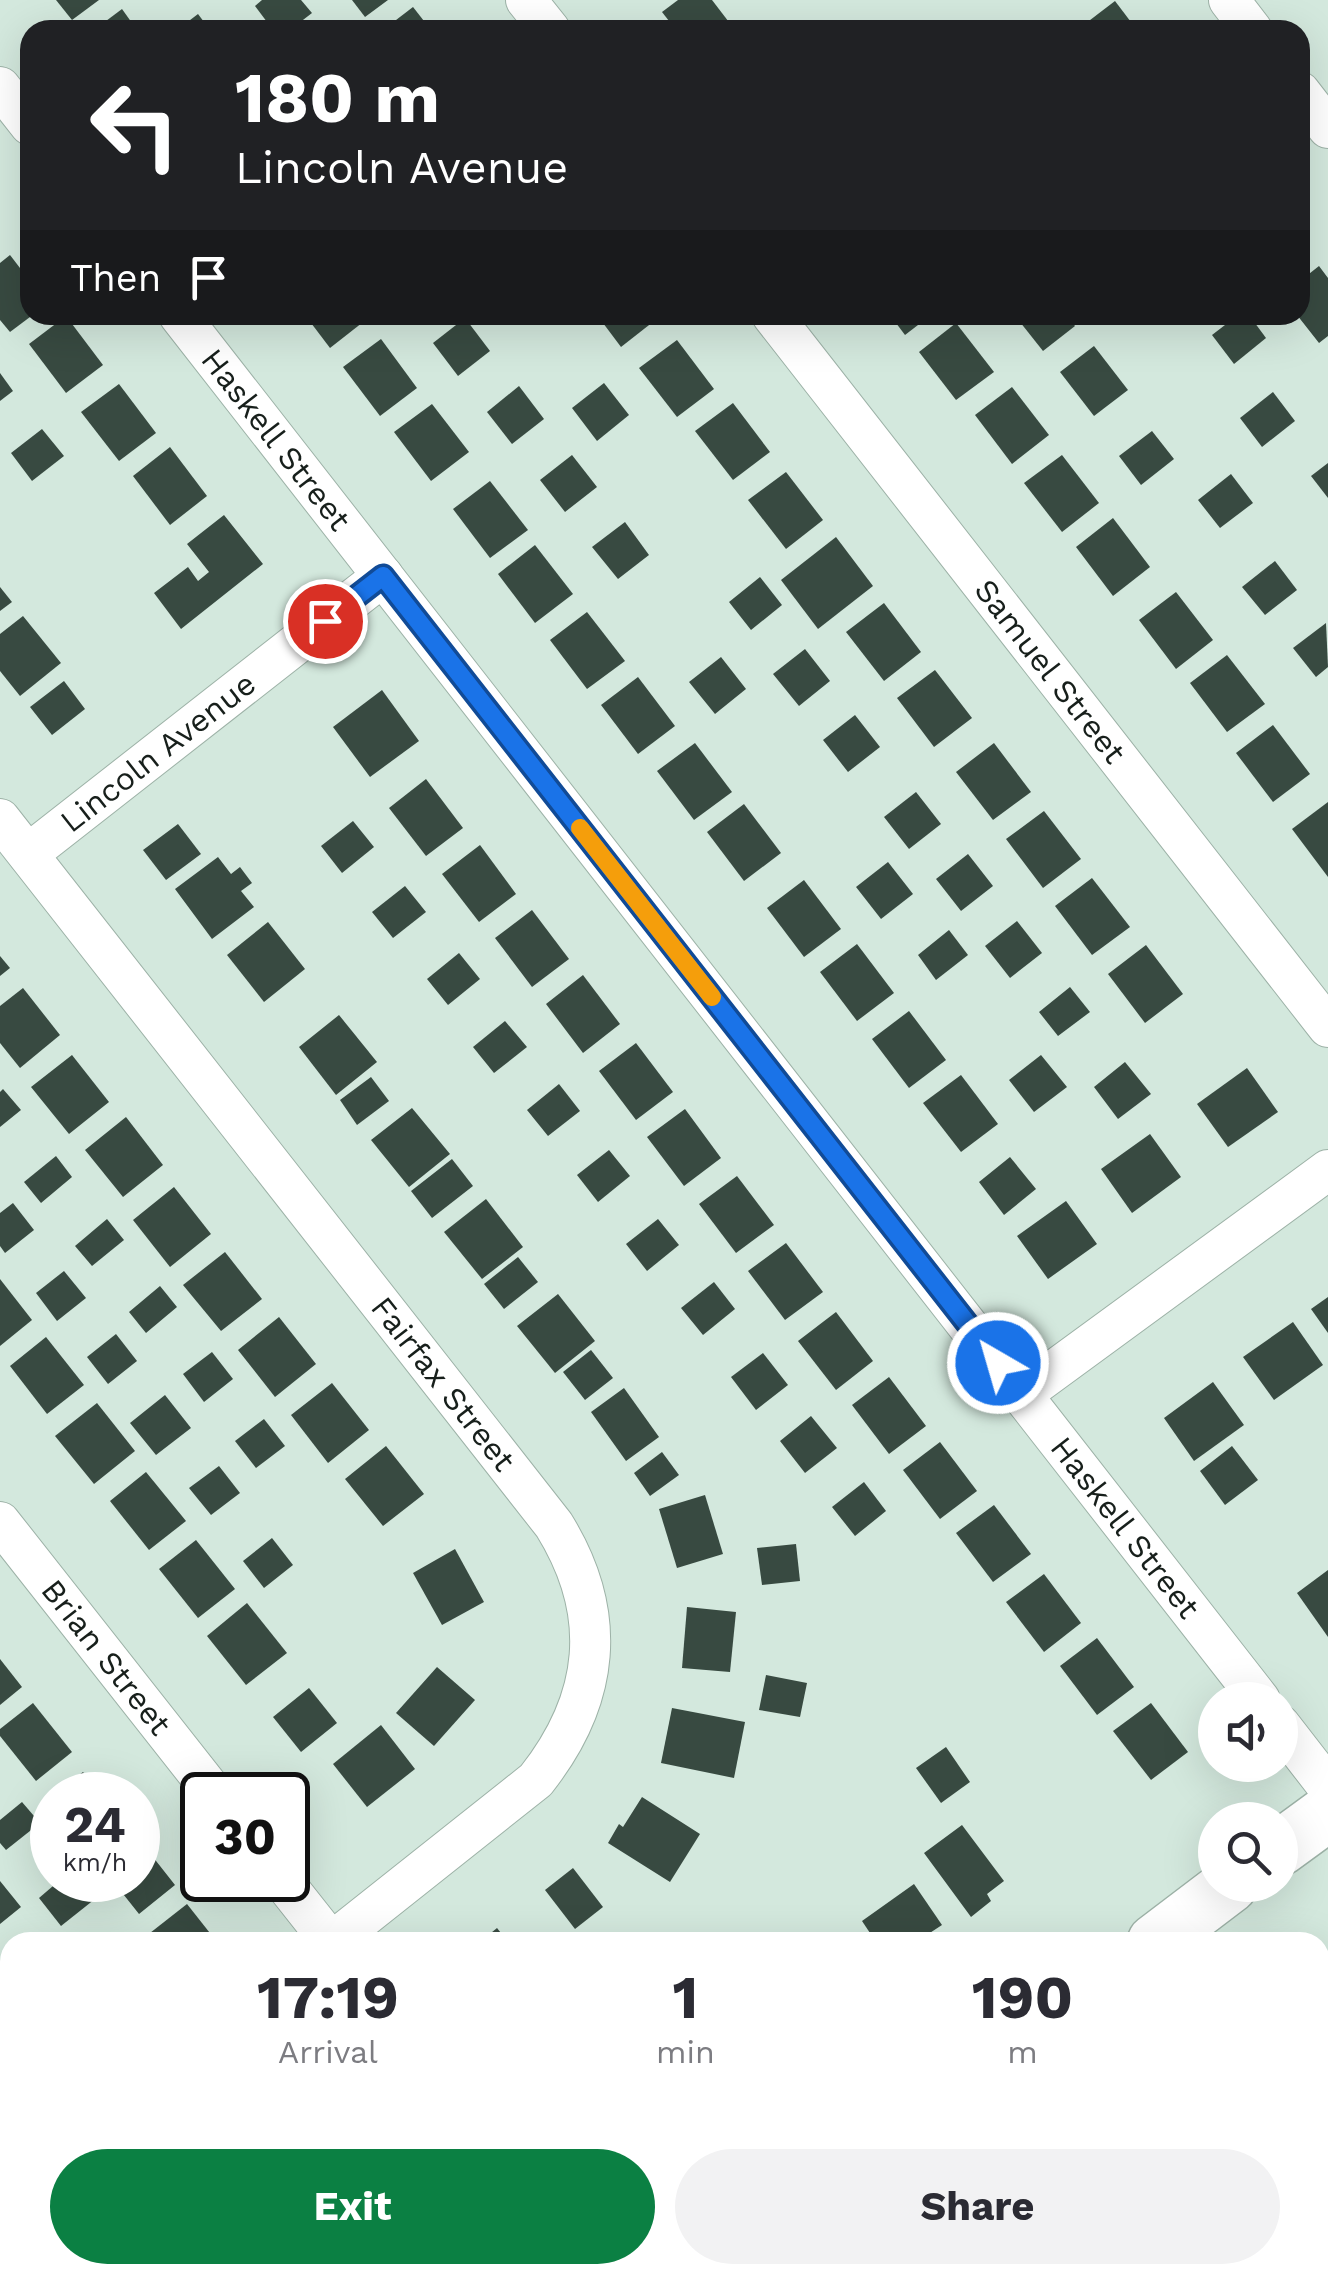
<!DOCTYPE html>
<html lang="en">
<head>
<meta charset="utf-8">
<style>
	:root { --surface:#fff; --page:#f2f2f3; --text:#2b2b33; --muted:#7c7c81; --accent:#0b8043 }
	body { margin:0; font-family:"Work Sans",sans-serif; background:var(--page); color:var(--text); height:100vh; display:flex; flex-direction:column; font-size:38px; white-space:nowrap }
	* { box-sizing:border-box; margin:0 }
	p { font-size:32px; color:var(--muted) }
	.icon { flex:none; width:55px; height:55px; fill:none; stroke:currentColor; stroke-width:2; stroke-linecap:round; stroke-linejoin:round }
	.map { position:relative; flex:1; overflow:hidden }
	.panel { position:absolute; left:0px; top:1932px; width:1330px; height:352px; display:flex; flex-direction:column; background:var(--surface); border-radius:30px 30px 0 0; box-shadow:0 10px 40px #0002 }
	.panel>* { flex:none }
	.guide { position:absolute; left:20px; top:20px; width:1290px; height:305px; border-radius:30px; box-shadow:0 10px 40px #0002; background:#202124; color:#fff; overflow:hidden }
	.tools { position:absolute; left:1198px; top:1682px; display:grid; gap:20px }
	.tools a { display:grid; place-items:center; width:100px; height:100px; border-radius:50%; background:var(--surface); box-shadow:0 10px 40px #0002; font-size:50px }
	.speed { position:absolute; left:30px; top:1772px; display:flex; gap:20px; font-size:50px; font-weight:700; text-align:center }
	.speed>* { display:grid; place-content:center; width:130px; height:130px; border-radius:50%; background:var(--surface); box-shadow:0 10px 40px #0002; line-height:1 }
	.speed small { font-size:25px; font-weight:400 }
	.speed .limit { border:5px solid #111; border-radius:15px; background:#fff; color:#111 }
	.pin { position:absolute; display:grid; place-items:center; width:85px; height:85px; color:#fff; margin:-42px; border:5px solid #fff; border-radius:50%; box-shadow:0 2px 10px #0007 }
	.me { position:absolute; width:110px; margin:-55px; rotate:322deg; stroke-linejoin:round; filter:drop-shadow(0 0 8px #0008) }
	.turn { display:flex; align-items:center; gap:35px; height:210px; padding:0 50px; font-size:45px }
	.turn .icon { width:130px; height:130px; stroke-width:2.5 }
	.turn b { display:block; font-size:70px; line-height:85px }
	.then { display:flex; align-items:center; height:95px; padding:0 50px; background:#0003; gap:20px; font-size:38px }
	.eta { display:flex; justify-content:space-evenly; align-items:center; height:170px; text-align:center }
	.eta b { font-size:60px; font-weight:700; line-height:70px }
	.primary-button { display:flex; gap:20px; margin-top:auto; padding:20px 50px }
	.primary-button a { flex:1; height:115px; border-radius:60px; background:var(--accent); color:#fff; font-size:40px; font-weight:700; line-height:115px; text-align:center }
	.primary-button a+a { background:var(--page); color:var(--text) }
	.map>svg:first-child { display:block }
</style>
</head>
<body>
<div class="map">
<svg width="1328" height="2283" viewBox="0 0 1328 2283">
	<rect width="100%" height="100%" fill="#d3e8dd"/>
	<!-- green -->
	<g fill="#a1c7b3">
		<path d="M743,2275H855L844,2283H732Z"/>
		<path d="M869,2275H1175L1165,2283H858Z"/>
	</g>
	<!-- building -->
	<g fill="#384a41">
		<path d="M56,0H99L72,20Z"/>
		<path d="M262,0H301L312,13L290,30H273L255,6Z"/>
		<path d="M352,0H388L365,17Z"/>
		<path d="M678,0H712L735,30H676L662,12Z"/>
		<path d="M1115,1L1137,30H1077Z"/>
		<path d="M413,7L431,30H383Z"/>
		<path d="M122,9L137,30H94Z"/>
		<path d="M198,14L210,30H177Z"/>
		<path d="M10,255L30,281V317L10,332L0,320V263Z"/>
		<path d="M1319,266L1328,278V336L1319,343L1297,315H1300V281Z"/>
		<path d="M305,315H364L367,319L330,348Z"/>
		<path d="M597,315H656L658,318L621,347Z"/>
		<path d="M890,315H931L905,335Z"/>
		<path d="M1030,315H1067L1075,326L1043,351L1020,322Z"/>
		<path d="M1238,315H1249L1266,338L1234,364L1212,335Z"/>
		<path d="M66,316L103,365L66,393L29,344Z"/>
		<path d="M465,318L490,351L458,376L433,343Z"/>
		<path d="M956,323L994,372L956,400L919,352Z"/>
		<path d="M381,339L417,388L380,416L343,367Z"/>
		<path d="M677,340L714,389L677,417L639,368Z"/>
		<path d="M1094,346L1128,390L1094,416L1060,372Z"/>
		<path d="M0,373L13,391L0,401Z"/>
		<path d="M604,383L629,415L597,441L572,408Z"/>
		<path d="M119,384L156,433L119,461L81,412Z"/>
		<path d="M519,386L544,419L512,444L487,412Z"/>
		<path d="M1012,387L1049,435L1012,464L975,415Z"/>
		<path d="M1273,392L1295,421L1262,447L1240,418Z"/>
		<path d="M733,403L770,452L733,480L695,431Z"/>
		<path d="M432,404L469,452L431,481L394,432Z"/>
		<path d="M42,429L64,456L32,481L11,453Z"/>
		<path d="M1152,431L1174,459L1141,485L1119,456Z"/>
		<path d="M170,447L207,496L170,525L133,476Z"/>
		<path d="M572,455L597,487L565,512L540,480Z"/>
		<path d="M1062,455L1099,503L1062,532L1024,483Z"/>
		<path d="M1328,463V498L1311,476Z"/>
		<path d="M786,472L823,520L786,549L748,500Z"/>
		<path d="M1231,474L1253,503L1220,528L1198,500Z"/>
		<path d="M490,481L528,530L490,558L453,509Z"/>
		<path d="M224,515L263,564L181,629L154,593L188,567L198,581L209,572L187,544Z"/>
		<path d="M1113,518L1150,567L1113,596L1076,547Z"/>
		<path d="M625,522L649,555L618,579L592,547Z"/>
		<path d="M836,537L873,586L818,629L781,580Z"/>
		<path d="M535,545L573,594L535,623L498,574Z"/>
		<path d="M1275,561L1297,590L1265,615L1242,587Z"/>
		<path d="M760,577L782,605L751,630L729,602Z"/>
		<path d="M0,587L12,602L0,611Z"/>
		<path d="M1176,592L1213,640L1176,669L1139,620Z"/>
		<path d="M884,603L921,652L884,681L846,632Z"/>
		<path d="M587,612L625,661L587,689L550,640Z"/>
		<path d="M23,616L61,663L20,696L0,671V634Z"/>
		<path d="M1326,623L1328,667L1316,677L1293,648Z"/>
		<path d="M805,649L830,681L799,706L773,674Z"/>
		<path d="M1227,655L1265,704L1227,732L1190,683Z"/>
		<path d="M721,657L746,689L715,714L689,682Z"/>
		<path d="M935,670L972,718L934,747L897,698Z"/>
		<path d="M638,677L675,726L638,754L601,705Z"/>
		<path d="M64,681L85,709L52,735L30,707Z"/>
		<path d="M382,690L419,741L370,777L333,727Z"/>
		<path d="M855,715L880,747L848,772L823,740Z"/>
		<path d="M1273,725L1310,774L1273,802L1236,753Z"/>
		<path d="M695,743L732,792L694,820L657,771Z"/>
		<path d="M994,743L1031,792L993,820L956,772Z"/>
		<path d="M426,779L463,828L426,856L389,808Z"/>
		<path d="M916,792L941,824L909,849L884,817Z"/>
		<path d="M1328,802V877L1292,829Z"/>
		<path d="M744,804L781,853L744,881L707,832Z"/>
		<path d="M1044,811L1081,859L1043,888L1006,839Z"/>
		<path d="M353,821L374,847L342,873L321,846Z"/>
		<path d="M178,824L201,854L166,880L143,850Z"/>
		<path d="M480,845L516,894L479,922L442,874Z"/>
		<path d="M968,854L993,886L961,911L936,879Z"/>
		<path d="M218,857L231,874L240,867L252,883L241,891L254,907L212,939L175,889Z"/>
		<path d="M888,862L913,894L881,919L856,887Z"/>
		<path d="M1092,878L1130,927L1092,955L1055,906Z"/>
		<path d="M804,880L841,929L804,957L767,908Z"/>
		<path d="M405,886L426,912L393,938L372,912Z"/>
		<path d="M532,910L569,959L532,987L495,938Z"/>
		<path d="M1017,921L1042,953L1010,978L985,946Z"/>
		<path d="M268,922L305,969L264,1002L227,955Z"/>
		<path d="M949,930L968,955L936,980L918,955Z"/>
		<path d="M857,944L894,993L857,1021L820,972Z"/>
		<path d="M1146,945L1183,994L1145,1023L1108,974Z"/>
		<path d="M459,953L480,979L448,1005L427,979Z"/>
		<path d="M0,956L10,968L0,976Z"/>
		<path d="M583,975L620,1024L583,1053L546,1004Z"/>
		<path d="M1070,987L1090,1012L1058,1036L1039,1012Z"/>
		<path d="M23,988L60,1035L20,1068L0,1043V1006Z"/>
		<path d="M909,1011L946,1060L909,1088L872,1039Z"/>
		<path d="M339,1015L377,1062L336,1095L299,1047Z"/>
		<path d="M505,1021L527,1047L494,1073L473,1047Z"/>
		<path d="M636,1043L673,1092L636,1120L599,1071Z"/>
		<path d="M72,1055L109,1102L69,1134L31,1087Z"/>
		<path d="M1041,1055L1067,1087L1034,1112L1009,1080Z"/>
		<path d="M1125,1062L1151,1094L1118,1119L1094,1087Z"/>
		<path d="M1247,1068L1278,1112L1228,1147L1197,1104Z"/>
		<path d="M961,1075L998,1124L961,1152L923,1103Z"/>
		<path d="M371,1077L389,1101L357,1125L340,1100Z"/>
		<path d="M559,1084L580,1111L548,1136L527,1110Z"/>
		<path d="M3,1089L21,1110L0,1127V1092Z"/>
		<path d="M412,1108L450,1154L409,1187L371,1140Z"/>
		<path d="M685,1109L721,1158L684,1186L647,1137Z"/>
		<path d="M126,1117L163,1165L123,1197L85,1150Z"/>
		<path d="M1150,1134L1181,1177L1132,1213L1101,1169Z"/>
		<path d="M609,1150L630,1176L598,1202L577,1175Z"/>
		<path d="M56,1156L72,1177L41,1203L24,1182Z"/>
		<path d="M1010,1157L1036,1189L1004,1215L979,1182Z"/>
		<path d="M452,1159L473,1186L432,1218L411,1191Z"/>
		<path d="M737,1176L774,1225L736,1253L699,1204Z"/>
		<path d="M174,1187L211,1234L170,1267L133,1220Z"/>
		<path d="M486,1199L523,1247L482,1279L444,1232Z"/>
		<path d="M1066,1201L1097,1244L1048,1279L1017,1236Z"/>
		<path d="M13,1203L34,1230L5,1253L0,1246V1213Z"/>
		<path d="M107,1219L124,1240L92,1266L75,1246Z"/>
		<path d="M658,1219L679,1245L647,1271L626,1244Z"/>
		<path d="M786,1243L823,1292L785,1320L748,1271Z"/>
		<path d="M225,1252L262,1299L221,1331L183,1285Z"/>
		<path d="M518,1257L538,1282L504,1309L484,1284Z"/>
		<path d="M64,1271L86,1298L57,1321L36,1293Z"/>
		<path d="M0,1279L32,1320L0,1346Z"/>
		<path d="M714,1282L735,1309L703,1335L681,1308Z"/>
		<path d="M160,1286L177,1307L146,1333L129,1312Z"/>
		<path d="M558,1294L595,1341L555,1373L517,1326Z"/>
		<path d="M1328,1297V1333L1311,1309Z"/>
		<path d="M836,1312L873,1361L836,1390L798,1341Z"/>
		<path d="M279,1317L316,1364L275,1397L238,1350Z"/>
		<path d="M1293,1322L1323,1365L1274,1400L1243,1357Z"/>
		<path d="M116,1334L137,1361L108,1384L87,1357Z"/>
		<path d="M46,1337L84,1385L47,1414L10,1366Z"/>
		<path d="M591,1350L613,1378L585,1400L563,1372Z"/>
		<path d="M212,1352L233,1379L204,1402L183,1374Z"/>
		<path d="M763,1353L788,1385L756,1410L731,1377Z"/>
		<path d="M889,1377L926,1426L889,1454L852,1405Z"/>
		<path d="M1213,1382L1244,1425L1194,1461L1164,1418Z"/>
		<path d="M332,1383L369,1430L328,1463L291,1415Z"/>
		<path d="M624,1388L659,1437L626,1461L591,1412Z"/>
		<path d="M165,1395L191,1428L156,1455L130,1423Z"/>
		<path d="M97,1403L135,1451L94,1484L55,1436Z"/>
		<path d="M811,1416L837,1448L805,1473L780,1441Z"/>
		<path d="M264,1419L285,1446L256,1468L235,1441Z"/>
		<path d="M940,1442L977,1491L940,1519L903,1470Z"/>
		<path d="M386,1446L424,1494L383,1526L345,1479Z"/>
		<path d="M1232,1446L1258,1480L1225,1505L1200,1471Z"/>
		<path d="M662,1452L679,1475L650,1496L634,1473Z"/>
		<path d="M219,1466L240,1493L211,1515L189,1488Z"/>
		<path d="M146,1472L186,1521L149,1550L110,1501Z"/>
		<path d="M864,1482L886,1511L855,1536L832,1507Z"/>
		<path d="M705,1495L723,1554L677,1568L659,1509Z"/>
		<path d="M994,1505L1031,1554L993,1582L956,1533Z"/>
		<path d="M272,1538L293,1565L264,1588L243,1561Z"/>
		<path d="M196,1540L235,1589L198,1618L159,1569Z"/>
		<path d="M796,1544L800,1581L762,1585L757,1548Z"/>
		<path d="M455,1549L484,1602L442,1625L413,1573Z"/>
		<path d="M1328,1570V1637L1297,1593Z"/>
		<path d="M1044,1574L1081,1623L1044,1652L1006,1602Z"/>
		<path d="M247,1603L287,1653L246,1685L207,1636Z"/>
		<path d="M687,1607L736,1612L730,1672L682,1668Z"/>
		<path d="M1097,1638L1134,1687L1097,1715L1060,1666Z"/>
		<path d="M0,1659L22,1687L0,1705Z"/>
		<path d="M437,1667L475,1700L434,1746L396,1713Z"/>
		<path d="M766,1675L807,1683L800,1717L759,1710Z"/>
		<path d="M309,1688L337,1723L301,1752L273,1717Z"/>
		<path d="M33,1703L72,1752L36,1781L0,1736V1729Z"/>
		<path d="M1151,1703L1188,1752L1151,1780L1113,1731Z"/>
		<path d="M672,1708L745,1722L734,1778L661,1763Z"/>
		<path d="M381,1725L415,1769L367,1807L333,1764Z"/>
		<path d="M946,1747L970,1782L941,1803L916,1768Z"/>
		<path d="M83,1772L101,1795H53Z"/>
		<path d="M642,1797L700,1834L670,1882L608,1843L619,1824L623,1827Z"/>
		<path d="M22,1802L40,1823L6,1850L0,1843V1820Z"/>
		<path d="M962,1825L1004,1881L987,1894L991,1901L971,1917L924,1853Z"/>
		<path d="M138,1838L175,1885L139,1914L112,1880H138Z"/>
		<path d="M573,1868L603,1907L575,1929L545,1890Z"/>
		<path d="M60,1880H80L95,1899L61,1926L39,1898Z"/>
		<path d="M0,1881L21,1907L0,1924Z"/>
		<path d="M914,1884L942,1925L916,1942H876L862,1921Z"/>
		<path d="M187,1904L217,1942H158L150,1933Z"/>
		<path d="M497,1928L508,1942H480Z"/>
		<path d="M1328,1990V2050L1320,2039V1996Z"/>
		<path d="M10,2030V2078L0,2066V2038Z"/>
		<path d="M158,2275H204L194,2283H164Z"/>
		<path d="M401,2275H461L451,2283H407Z"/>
	</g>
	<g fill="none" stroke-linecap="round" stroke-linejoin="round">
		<defs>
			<g id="street">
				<path d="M526,0L550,30"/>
				<path d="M1229,0L1252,30"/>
				<path d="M0,87L30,125"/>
				<path d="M1300,92L1328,128"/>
				<path id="s1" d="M179,315L1260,1700"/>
				<path id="s2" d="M772,315L1328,1027"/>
				<path id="s3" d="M0,819L554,1525C609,1614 600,1699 536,1780L332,1942"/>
				<path id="s4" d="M28,854L383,576"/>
				<path d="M1022,1394L1328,1170"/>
				<path id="s5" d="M0,1522L215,1795"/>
				<path d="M1280,1725L1328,1787"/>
				<path d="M282,1880L331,1942"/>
				<path d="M1320,2169L1328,2180"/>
				<path d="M0,2221L10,2234"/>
				<path d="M42,2275L48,2283"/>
				<path d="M592,2275L599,2283"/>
			</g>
			<g id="secondary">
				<path d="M1280,1848L1328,1813"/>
				<path d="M1155,1942L1230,1885"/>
				<path d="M692,2283L703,2275"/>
			</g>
		</defs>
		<!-- street casing -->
		<use href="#street" stroke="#9db2a7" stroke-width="42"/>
		<!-- secondary casing -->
		<use href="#secondary" stroke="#9db2a7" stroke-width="58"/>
		<!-- street -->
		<use href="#street" stroke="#fff" stroke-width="40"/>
		<!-- secondary -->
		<use href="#secondary" stroke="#fff" stroke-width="55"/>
	</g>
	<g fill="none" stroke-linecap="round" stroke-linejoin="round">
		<defs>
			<path id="route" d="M325,621L383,576L998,1363"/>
		</defs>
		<!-- route casing -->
		<use href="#route" stroke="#114b97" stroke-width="25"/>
		<!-- route -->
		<use href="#route" stroke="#1a73e8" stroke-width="18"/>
		<!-- slow -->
		<path stroke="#f59e0b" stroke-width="18" d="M580,828L712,997"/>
	</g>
	<g text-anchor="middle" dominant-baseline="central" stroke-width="10" stroke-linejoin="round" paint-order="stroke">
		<!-- street labels -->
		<g font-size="32" fill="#171f1b" stroke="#e0f5ea">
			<text stroke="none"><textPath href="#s1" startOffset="158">Haskell Street</textPath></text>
			<text stroke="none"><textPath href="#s2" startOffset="452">Samuel Street</textPath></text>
			<text stroke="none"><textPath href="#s4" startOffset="165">Lincoln Avenue</textPath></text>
			<text stroke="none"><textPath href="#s3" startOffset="718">Fairfax Street</textPath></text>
			<text stroke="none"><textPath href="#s1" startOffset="1538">Haskell Street</textPath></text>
			<text stroke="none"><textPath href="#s5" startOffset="172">Brian Street</textPath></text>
		</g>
	</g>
</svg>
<div class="tools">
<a><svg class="icon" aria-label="sound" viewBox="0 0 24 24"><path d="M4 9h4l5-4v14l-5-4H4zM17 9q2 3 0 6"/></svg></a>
<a><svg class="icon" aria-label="search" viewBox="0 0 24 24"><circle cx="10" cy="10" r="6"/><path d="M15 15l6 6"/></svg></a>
</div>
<div class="speed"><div>24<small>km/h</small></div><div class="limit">30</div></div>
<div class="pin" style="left:325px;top:621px;background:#d93025"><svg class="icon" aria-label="arrive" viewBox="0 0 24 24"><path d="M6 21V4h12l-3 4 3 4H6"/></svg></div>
<svg class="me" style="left:998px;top:1363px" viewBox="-20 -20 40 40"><circle r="17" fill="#1a73e8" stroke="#fff" stroke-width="3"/><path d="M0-11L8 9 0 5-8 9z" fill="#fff"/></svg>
<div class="guide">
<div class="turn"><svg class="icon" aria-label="left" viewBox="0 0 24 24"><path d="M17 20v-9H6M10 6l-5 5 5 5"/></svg><div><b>180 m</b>Lincoln Avenue</div></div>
<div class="then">Then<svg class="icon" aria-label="arrive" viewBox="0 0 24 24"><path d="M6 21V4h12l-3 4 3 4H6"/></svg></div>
</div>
<section class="panel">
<div class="eta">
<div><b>17:19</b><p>Arrival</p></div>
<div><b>1</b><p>min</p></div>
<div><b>190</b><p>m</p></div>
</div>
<div class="primary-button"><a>Exit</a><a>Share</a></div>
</section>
</div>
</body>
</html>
